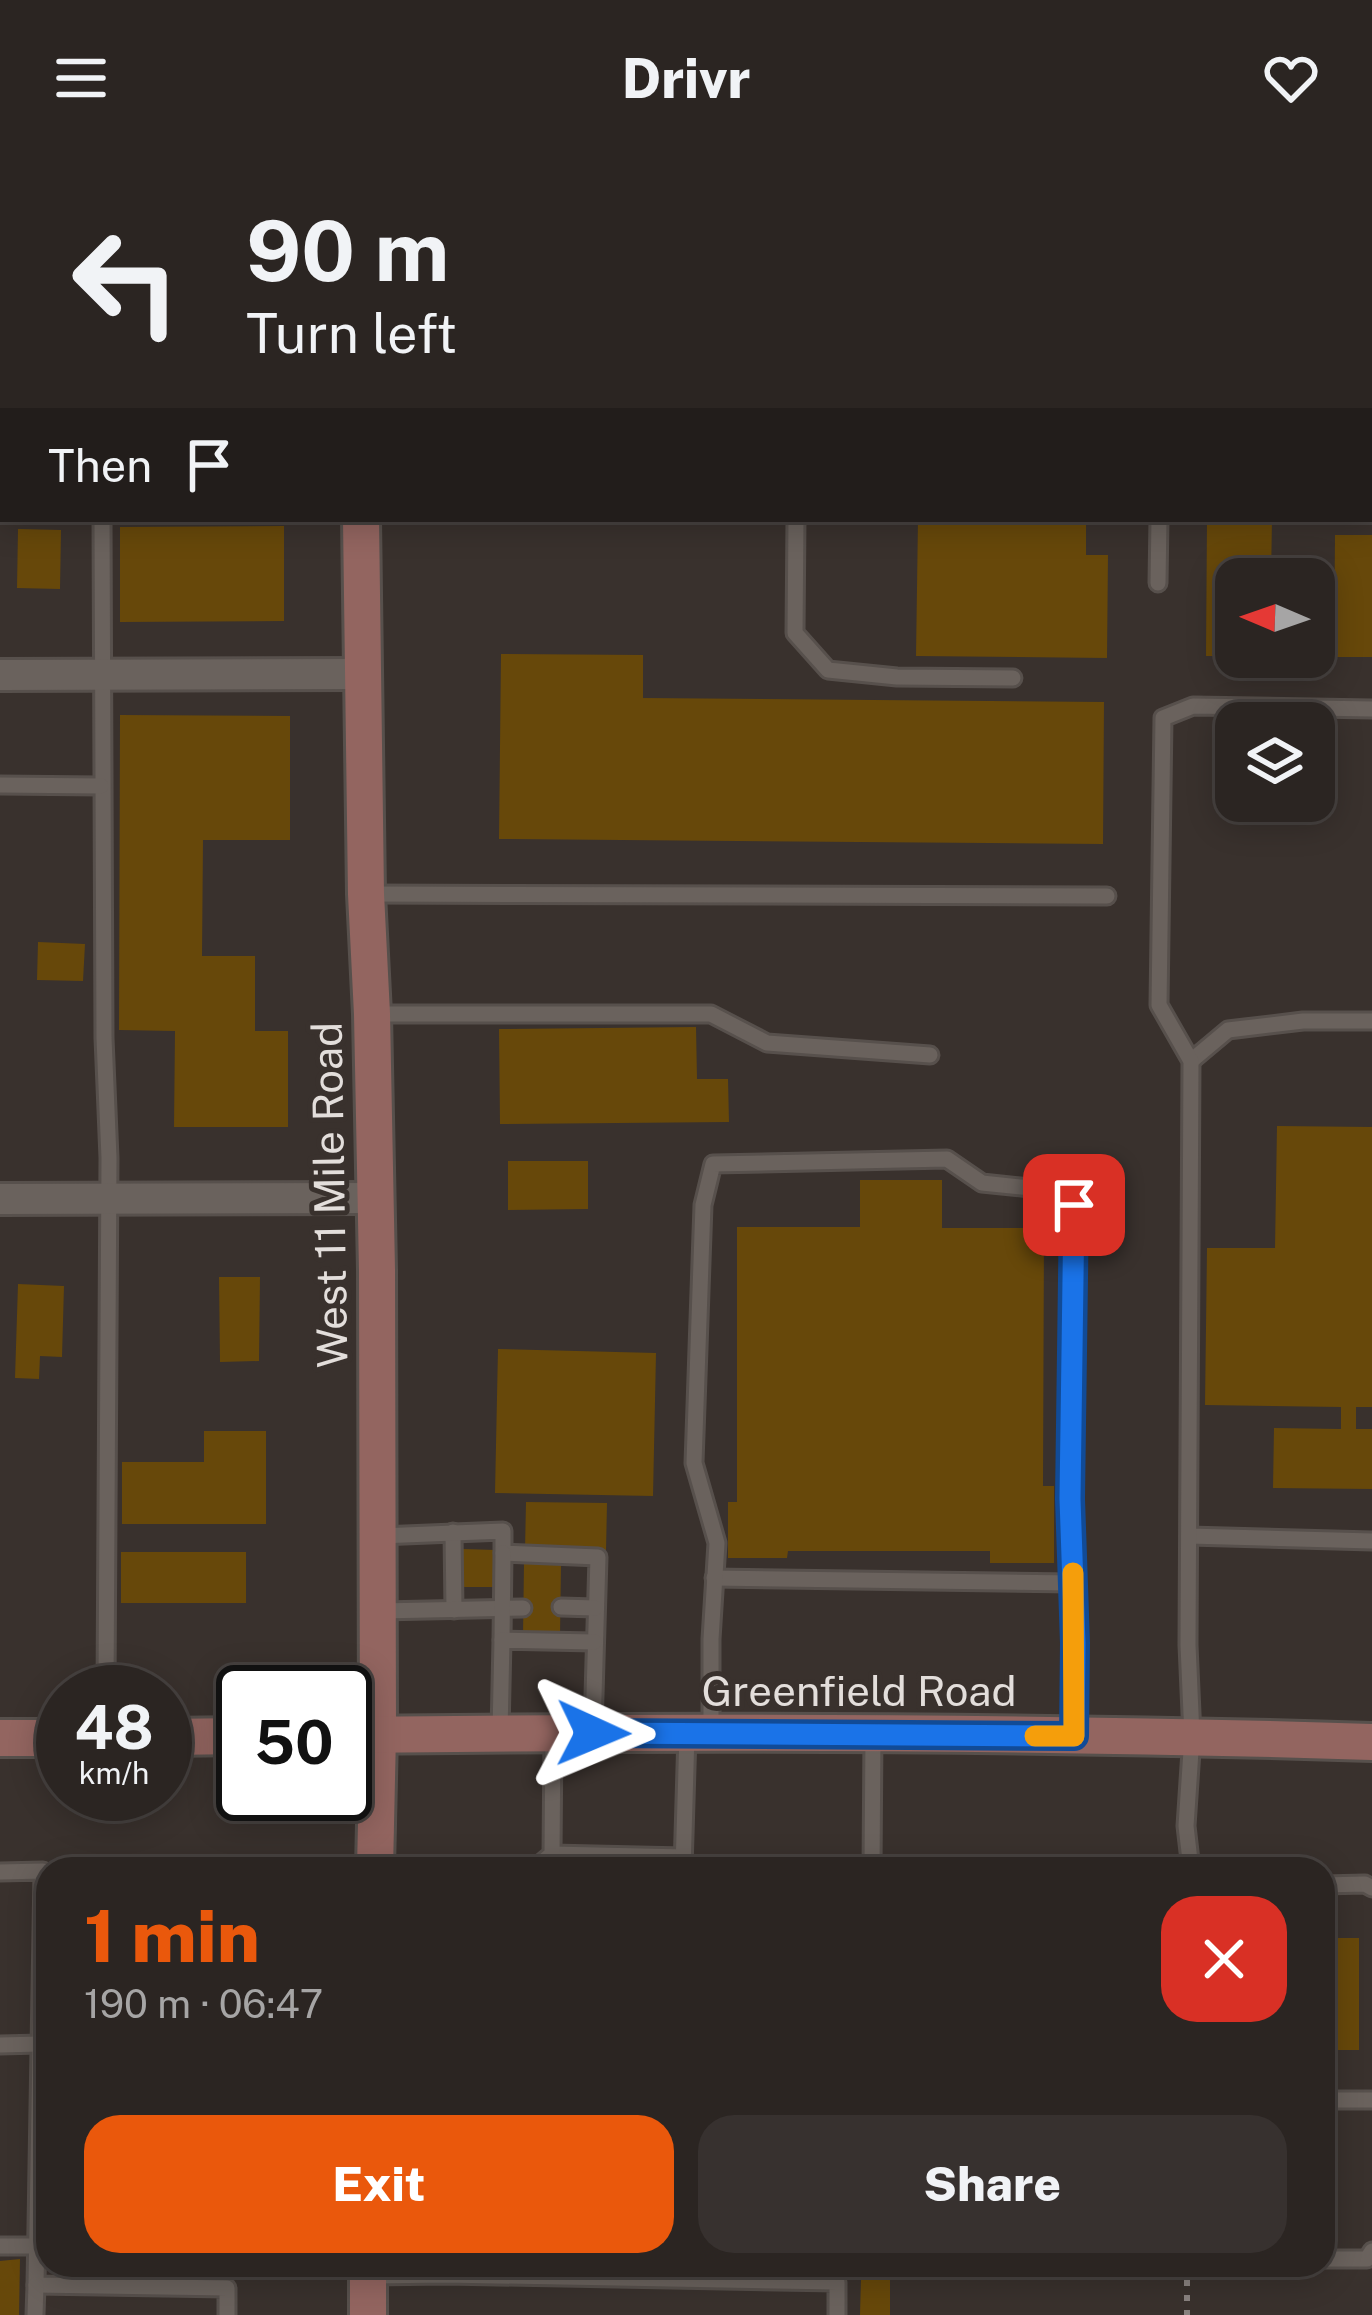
<!DOCTYPE html>
<html lang="en">
<head>
<meta charset="utf-8">
<style>
	:root { --surface:#2b2522; --page:#37312f; --text:#f1f3f6; --muted:#a6a5a5; --line:#474240; --accent:#ea580c }
	body { margin:0; font-family:"Public Sans",sans-serif; background:var(--page); color:var(--text); height:100vh; display:flex; flex-direction:column; font-size:45px; white-space:nowrap }
	* { box-sizing:border-box; margin:0 }
	p { font-size:39px; color:var(--muted) }
	.icon { flex:none; width:66px; height:66px; fill:none; stroke:currentColor; stroke-width:2; stroke-linecap:round; stroke-linejoin:round }
	.map { position:relative; flex:1; overflow:hidden }
	.side { position:absolute; left:36px; top:1701px; width:1299px; height:420px; display:flex; flex-direction:column; background:var(--surface); border-radius:36px; box-shadow:0 6px 30px #0003,0 0 0 3px var(--line) }
	.side>* { flex:none }
	.guide { position:absolute; left:0px; top:0px; width:1374px; height:366px; box-shadow:0 6px 30px #0003,0 0 0 3px var(--line); background:#2b2522; color:var(--text); overflow:hidden }
	.needle { width:78px; rotate:272deg }
	.tools { position:absolute; left:1215px; top:402px; display:grid; gap:24px }
	.tools a { display:grid; place-items:center; width:120px; height:120px; border-radius:24px; background:var(--surface); box-shadow:0 6px 30px #0003,0 0 0 3px var(--line); font-size:60px }
	.speed { position:absolute; left:36px; top:1509px; display:flex; gap:24px; font-size:60px; font-weight:700; text-align:center }
	.speed>* { display:grid; place-content:center; width:156px; height:156px; border-radius:50%; background:var(--surface); box-shadow:0 6px 30px #0003,0 0 0 3px var(--line); line-height:1 }
	.speed small { font-size:30px; font-weight:400 }
	.speed .limit { border:6px solid #111; border-radius:18px; background:#fff; color:#111 }
	.pin { position:absolute; display:grid; place-items:center; width:102px; height:102px; color:#fff; margin:-51px; border-radius:24px; box-shadow:0 6px 18px #0006 }
	.me { position:absolute; width:132px; margin:-66px; rotate:91deg; stroke-linejoin:round; filter:drop-shadow(0 0 9px #0008) }
	.turn { display:flex; align-items:center; gap:42px; height:252px; padding:0 48px; font-size:54px }
	.turn .icon { width:156px; height:156px; stroke-width:2.5 }
	.turn b { display:block; font-size:84px; line-height:102px }
	.then { display:flex; align-items:center; height:114px; padding:0 48px; background:#0003; gap:24px; font-size:45px }
	.round { display:grid; place-items:center; flex:none; width:126px; height:126px; border-radius:36px; background:var(--page) }
	.summary { display:flex; align-items:center; justify-content:space-between; height:204px; padding:0 48px }
	h1 { font-size:72px; font-weight:800; line-height:90px; color:var(--accent) }
	.cta { display:flex; gap:24px; margin-top:auto; padding:24px 48px }
	.cta a { flex:1; height:138px; border-radius:36px; background:var(--accent); color:#fff; font-size:48px; font-weight:800; line-height:138px; text-align:center }
	.cta a+a { background:var(--page); color:var(--text) }
	header { display:flex; justify-content:space-between; align-items:center; height:156px; padding:0 48px; background:var(--surface); font-size:54px; font-weight:800 }
	.map>svg:first-child { display:block }
</style>
</head>
<body>
<header><svg class="icon" aria-label="menu" viewBox="0 0 24 24"><path d="M4 6h16M4 12h16M4 18h16"/></svg>Drivr<svg class="icon" aria-label="heart" viewBox="0 0 24 24"><path d="M12 20l-8-8c-3-5 5-10 8-4 3-6 11-1 8 4z"/></svg></header>
<div class="map">
<svg width="1372" height="2159" viewBox="0 0 1372 2159">
	<rect width="100%" height="100%" fill="#39312d"/>
	<!-- building -->
	<g fill="#67480a">
		<path d="M918,363H1086V399H1108L1107,502L916,500Z"/>
		<path d="M1207,363H1272L1271,423H1236V500H1206Z"/>
		<path d="M284,370V465L120,466V371Z"/>
		<path d="M18,373L61,374L60,433L17,432Z"/>
		<path d="M1335,379H1372V501H1334Z"/>
		<path d="M501,498L643,499V542L1104,546L1103,688L499,683Z"/>
		<path d="M120,559L290,560V684H203L202,800H255V875H288V971H174L175,875L119,874Z"/>
		<path d="M38,786L85,788L83,825L37,824Z"/>
		<path d="M696,871L697,923H728L729,966L500,968L499,873Z"/>
		<path d="M1277,970L1372,971V1251H1356V1273H1372V1333L1273,1332L1274,1272L1341,1273V1251L1205,1249L1207,1092H1275Z"/>
		<path d="M508,1005H588V1053L508,1054Z"/>
		<path d="M860,1024H942V1072H1044L1043,1330H1054V1407H990V1395H788L787,1402H728V1346H737V1071H860Z"/>
		<path d="M219,1121H260L259,1205L220,1206Z"/>
		<path d="M18,1128L64,1130L62,1201L40,1200L39,1223L15,1222Z"/>
		<path d="M498,1193L656,1197L653,1340L495,1337Z"/>
		<path d="M204,1275H266V1368H122V1306H204Z"/>
		<path d="M526,1346L607,1347L606,1395L525,1394Z"/>
		<path d="M463,1393L496,1394L495,1431H462Z"/>
		<rect x="121" y="1396" width="125" height="51"/>
		<path d="M524,1407L561,1408L560,1480H523Z"/>
		<rect x="1323" y="1782" width="36" height="112"/>
		<path d="M20,2103L19,2159H0V2105Z"/>
		<path d="M861,2123L890,2124V2159H860Z"/>
	</g>
	<g fill="none" stroke-linecap="round" stroke-linejoin="round">
		<defs>
			<g id="lane">
				<path d="M96,3L97,0"/>
				<path d="M1267,3V0"/>
				<path d="M102,363L104,882L109,1002L106,1536"/>
				<path d="M796,363L795,477L828,514L897,521L1013,522"/>
				<path d="M1158,427L1159,363"/>
				<path d="M0,629L101,630"/>
				<path d="M366,738L1107,740"/>
				<path d="M372,858H711L767,887L930,899"/>
				<path d="M1191,905L1228,874L1303,865H1372"/>
				<path d="M453,1376L454,1454"/>
				<path d="M380,1380L503,1375V1397L598,1401L593,1574"/>
				<path d="M1189,1380L1372,1385"/>
				<path d="M714,1422L1073,1427"/>
				<path d="M561,1451L595,1452"/>
				<path d="M381,1455L523,1452"/>
				<path d="M502,1484L503,1397"/>
				<path d="M500,1576L502,1484L594,1486"/>
				<path d="M711,1578V1483L717,1387L694,1307L703,1049L713,1008L947,1003L982,1027L1040,1033L1074,1049L1071,1343L1075,1487L1074,1577"/>
				<path d="M552,1698L684,1701"/>
				<path d="M534,1713L552,1698L553,1580"/>
				<path d="M683,1713L687,1578"/>
				<path d="M872,1713L873,1579"/>
				<path d="M1191,1713L1186,1670L1192,1580L1188,1489L1191,905L1159,849L1163,562L1193,550L1372,553"/>
				<path d="M0,1716L43,1715L36,2129L227,2132V2159"/>
				<path d="M1323,1729L1365,1728L1372,1732"/>
				<path d="M0,1889L40,1888"/>
				<path d="M1323,1944H1372"/>
				<path d="M0,2090H37"/>
				<path d="M1323,2103H1367L1372,2095"/>
				<path d="M983,2112L1084,2109"/>
				<path d="M371,2120L446,2119L837,2126V2159"/>
				<path d="M35,2159L36,2129"/>
			</g>
			<g id="street">
				<path d="M1331,0V3"/>
				<path d="M1371,253H1372"/>
				<path d="M0,519L362,518"/>
				<path d="M0,1043L376,1042"/>
			</g>
			<g id="secondary">
				<path d="M359,0V3"/>
				<path d="M361,363L366,738L372,858L377,1114L378,1578L375,1713"/>
				<path d="M345,1579C687,1575 1030,1575 1372,1586"/>
				<path d="M165,1581L243,1580"/>
				<path d="M0,1582H63"/>
				<path d="M368,2159V2109"/>
			</g>
		</defs>
		<!-- lane casing -->
		<use href="#lane" stroke="#57504c" stroke-width="21"/>
		<!-- street casing -->
		<use href="#street" stroke="#57504c" stroke-width="36"/>
		<!-- secondary casing -->
		<use href="#secondary" stroke="#57504c" stroke-width="42"/>
		<!-- path -->
		<path stroke="#89827f" stroke-width="6" stroke-dasharray="6 9" stroke-linecap="butt" d="M1187,2109V2159"/>
		<!-- lane -->
		<use href="#lane" stroke="#6a625d" stroke-width="15"/>
		<!-- street -->
		<use href="#street" stroke="#6a625d" stroke-width="30"/>
		<!-- secondary -->
		<use href="#secondary" stroke="#936560" stroke-width="36"/>
	</g>
	<g fill="none" stroke-linecap="round" stroke-linejoin="round">
		<defs>
			<path id="route" d="M593,1577L1074,1580L1075,1487L1070,1343L1074,1049"/>
		</defs>
		<!-- route casing -->
		<use href="#route" stroke="#114b97" stroke-width="30"/>
		<!-- route -->
		<use href="#route" stroke="#1a73e8" stroke-width="21"/>
		<!-- slow -->
		<path stroke="#f59e0b" stroke-width="21" d="M1035,1580H1074L1073,1417"/>
	</g>
	<g text-anchor="middle" dominant-baseline="central" stroke-width="10" stroke-linejoin="round" paint-order="stroke">
		<!-- street labels -->
		<g font-size="42" fill="#e3dedb" stroke="#39312d">
			<text transform="translate(329 1039) rotate(-91)">West 11 Mile Road</text>
			<text x="859" y="1534">Greenfield Road</text>
		</g>
	</g>
</svg>
<div class="tools">
<a><svg class="needle" viewBox="-14 -14 28 28"><path d="M0-13l5 13h-10z" fill="#e53935"/><path d="M0 13l5-13h-10z" fill="#a6a5a5"/></svg></a>
<a><svg class="icon" aria-label="layers" viewBox="0 0 24 24"><path d="M12 4l9 5-9 5-9-5zM3 14l9 5 9-5"/></svg></a>
</div>
<div class="speed"><div>48<small>km/h</small></div><div class="limit">50</div></div>
<div class="pin" style="left:1074px;top:1049px;background:#d93025"><svg class="icon" aria-label="arrive" viewBox="0 0 24 24"><path d="M6 21V4h12l-3 4 3 4H6"/></svg></div>
<svg class="me" style="left:593px;top:1577px" viewBox="-20 -20 40 40"><path d="M0-17L14 15 0 8-14 15z" fill="#1a73e8" stroke="#fff" stroke-width="4"/></svg>
<div class="guide">
<div class="turn"><svg class="icon" aria-label="left" viewBox="0 0 24 24"><path d="M17 20v-9H6M10 6l-5 5 5 5"/></svg><div><b>90 m</b>Turn left</div></div>
<div class="then">Then<svg class="icon" aria-label="arrive" viewBox="0 0 24 24"><path d="M6 21V4h12l-3 4 3 4H6"/></svg></div>
</div>
<section class="side">
<div class="summary"><div><h1>1 min</h1><p>190 m · 06:47</p></div><a class="round" style="background:#d93025;color:#fff"><svg class="icon" aria-label="close" viewBox="0 0 24 24"><path d="M6 6l12 12M18 6L6 18"/></svg></a></div>
<div class="cta"><a>Exit</a><a>Share</a></div>
</section>
</div>
</body>
</html>
